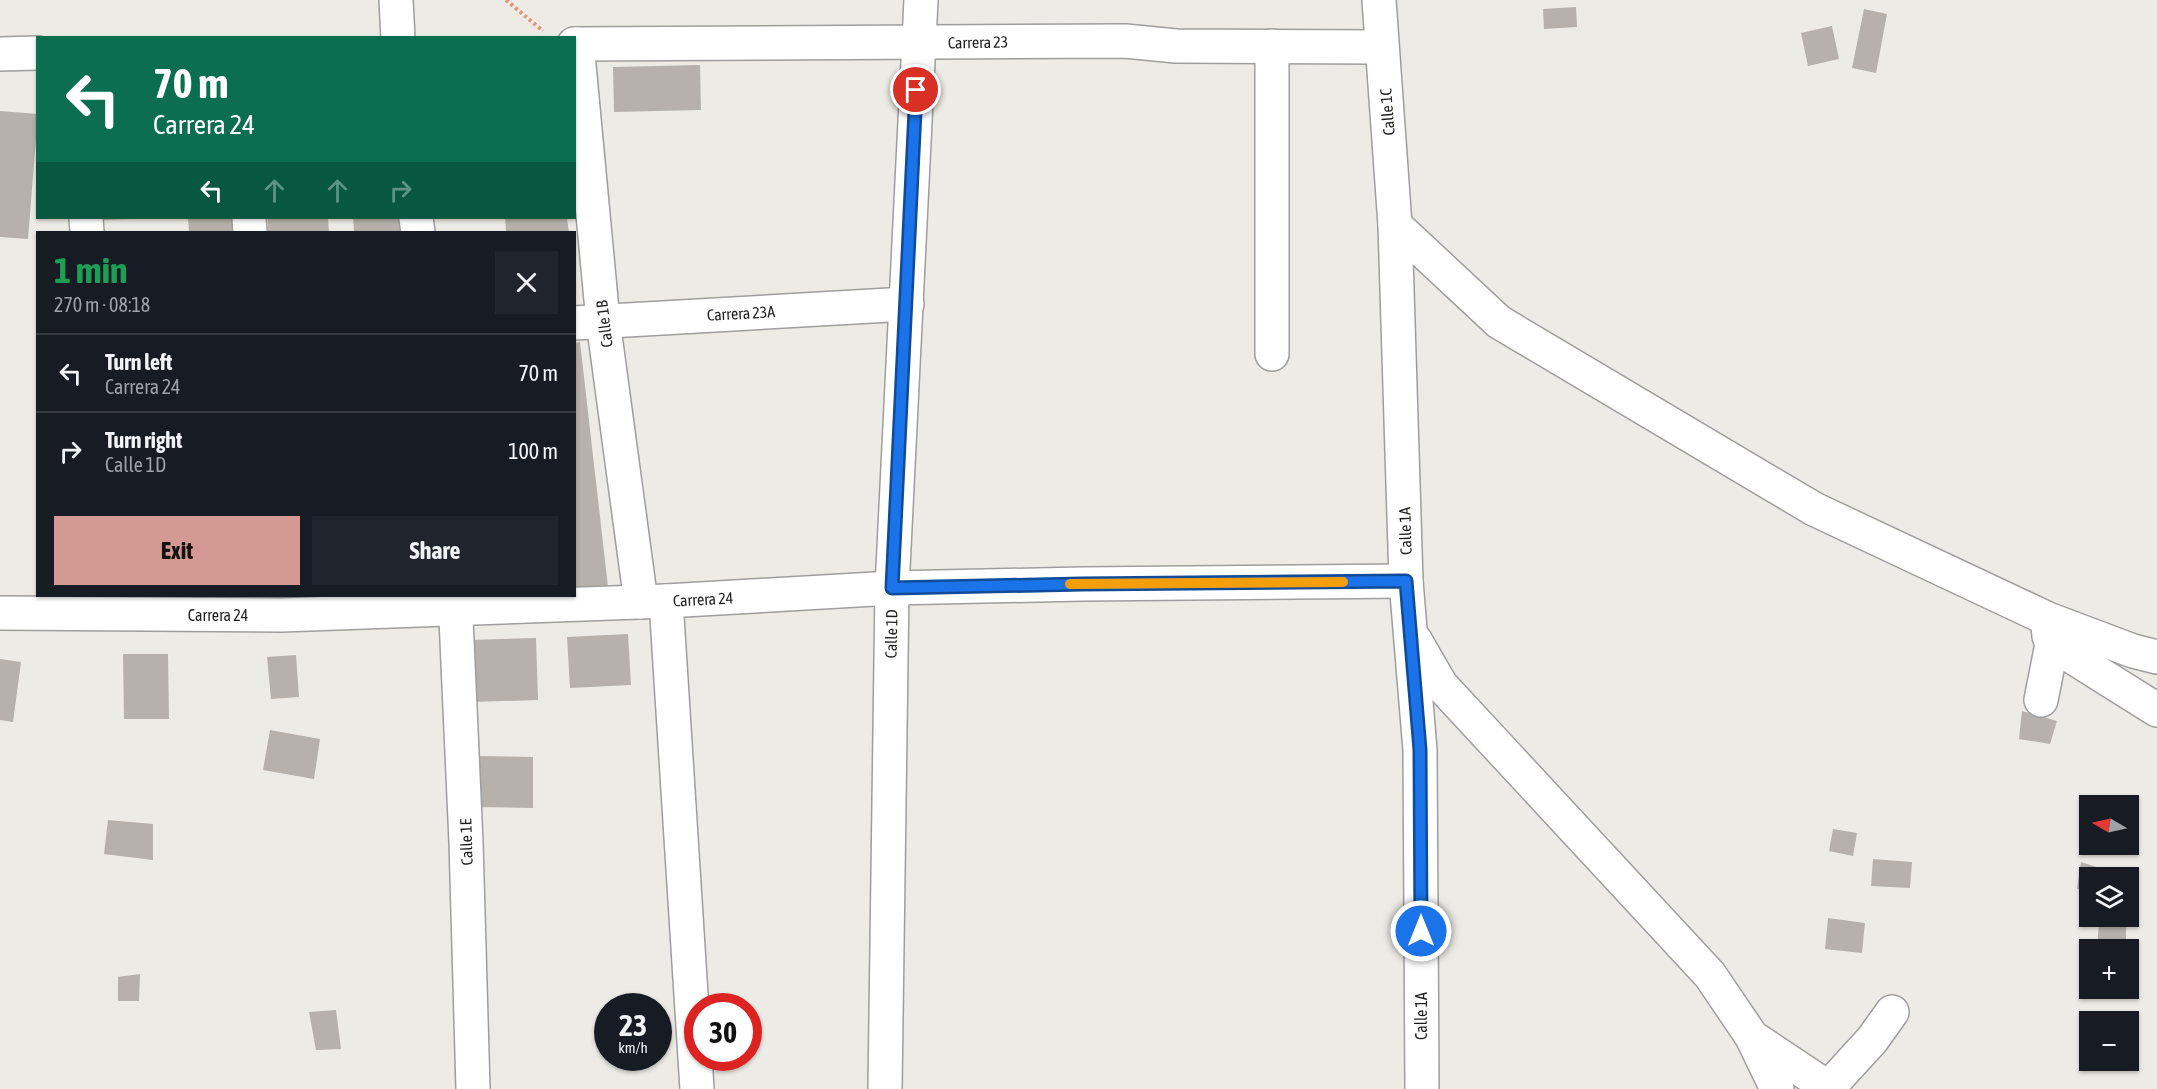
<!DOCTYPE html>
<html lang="en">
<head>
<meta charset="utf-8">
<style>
	:root { --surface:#171b24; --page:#20242c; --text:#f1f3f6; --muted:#9ea1a6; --line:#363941; --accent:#d49993 }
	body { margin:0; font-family:"Asap Condensed",sans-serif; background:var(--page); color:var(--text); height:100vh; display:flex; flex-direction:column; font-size:22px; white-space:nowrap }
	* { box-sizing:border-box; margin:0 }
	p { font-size:20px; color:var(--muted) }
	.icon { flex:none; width:33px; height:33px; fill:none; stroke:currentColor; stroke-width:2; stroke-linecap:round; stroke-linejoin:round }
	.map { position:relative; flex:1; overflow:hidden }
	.panel { position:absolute; left:36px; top:231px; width:540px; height:366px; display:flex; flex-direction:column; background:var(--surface); border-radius:0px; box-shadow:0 2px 4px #0004 }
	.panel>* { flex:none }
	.banner { position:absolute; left:36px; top:36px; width:540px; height:183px; border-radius:0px; box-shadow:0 2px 4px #0004; background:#0b6e4f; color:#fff; overflow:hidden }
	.needle { width:39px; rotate:279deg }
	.fabs { position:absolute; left:2079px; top:795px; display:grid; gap:12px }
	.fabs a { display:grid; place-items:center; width:60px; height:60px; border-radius:0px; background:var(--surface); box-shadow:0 2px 4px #0004; font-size:30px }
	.speed { position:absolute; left:594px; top:993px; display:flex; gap:12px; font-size:30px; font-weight:700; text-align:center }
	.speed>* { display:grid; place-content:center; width:78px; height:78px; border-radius:50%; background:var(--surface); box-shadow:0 2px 4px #0004; line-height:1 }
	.speed small { font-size:15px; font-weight:400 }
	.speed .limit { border:9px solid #d22; background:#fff; color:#111 }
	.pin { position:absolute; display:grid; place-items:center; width:51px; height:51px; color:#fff; margin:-26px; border:3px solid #fff; border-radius:50%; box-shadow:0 2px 6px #0007 }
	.me { position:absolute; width:66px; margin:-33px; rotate:0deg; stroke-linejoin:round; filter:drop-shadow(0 0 4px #0008) }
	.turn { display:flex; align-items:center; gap:21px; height:126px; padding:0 18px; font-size:27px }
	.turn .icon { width:78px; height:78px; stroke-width:2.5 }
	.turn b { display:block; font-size:42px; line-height:51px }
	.lanes { display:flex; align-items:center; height:57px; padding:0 18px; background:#0003; justify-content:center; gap:30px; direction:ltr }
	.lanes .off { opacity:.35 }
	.round { display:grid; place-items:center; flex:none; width:63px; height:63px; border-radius:0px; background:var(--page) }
	.headline { display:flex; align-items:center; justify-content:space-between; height:102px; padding:0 18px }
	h1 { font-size:36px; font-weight:700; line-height:45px; color:#1e9e55 }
	.action { display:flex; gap:12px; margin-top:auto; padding:12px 18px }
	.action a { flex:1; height:69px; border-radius:0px; background:var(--accent); color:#111; font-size:24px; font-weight:700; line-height:69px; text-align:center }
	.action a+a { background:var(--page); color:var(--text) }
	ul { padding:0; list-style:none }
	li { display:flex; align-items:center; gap:18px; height:78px; padding:0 18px; border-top:2px solid var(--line) }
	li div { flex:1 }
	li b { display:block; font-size:22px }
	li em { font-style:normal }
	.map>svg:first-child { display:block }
</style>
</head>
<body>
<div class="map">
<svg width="2157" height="1089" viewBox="0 0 2157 1089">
	<rect width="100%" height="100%" fill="#edebe5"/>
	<!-- building -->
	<g fill="#b6b1ab">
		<path d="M1576,7L1577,27L1544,29L1543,9Z"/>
		<path d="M1864,9L1887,14L1876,73L1852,68Z"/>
		<path d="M1832,26L1839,59L1808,66L1801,33Z"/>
		<path d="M700,65L701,110L614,112L613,67Z"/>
		<path d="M0,111L38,114L28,239L0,237Z"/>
		<path d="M101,218H131V219L101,220Z"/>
		<path d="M188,218H243L244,232H189Z"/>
		<path d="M268,218H328L329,232H268Z"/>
		<path d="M353,218H404L405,232H354Z"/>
		<path d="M505,218H567L569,232H506Z"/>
		<path d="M580,342L608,587L574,591V343Z"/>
		<path d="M628,634L631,685L570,688L567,637Z"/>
		<path d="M536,638L538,700L471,702L470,640Z"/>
		<path d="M123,654H168L169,719H124Z"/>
		<path d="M296,655L299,697L271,699L267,657Z"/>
		<path d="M0,659L21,662L13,722L0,720Z"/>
		<path d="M2022,711L2057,721L2050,744L2019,739Z"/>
		<path d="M270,730L320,739L314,779L263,770Z"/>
		<path d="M474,756L533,757V808L474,807Z"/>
		<path d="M108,820L153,824V860L104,854Z"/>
		<path d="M1833,829L1857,833L1853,856L1829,851Z"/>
		<path d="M1873,859L1912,862L1910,888L1871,886Z"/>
		<path d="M2081,862L2118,874V878H2090V891L2077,889Z"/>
		<path d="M1828,918L1865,923L1862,953L1825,949Z"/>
		<path d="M2099,921L2126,926V950H2097Z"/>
		<path d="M140,974L139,1001H118V977Z"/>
		<path d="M336,1010L341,1049L316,1050L309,1012Z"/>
	</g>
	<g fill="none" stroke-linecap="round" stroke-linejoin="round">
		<defs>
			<g id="minor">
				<path d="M396,0L398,38"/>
				<path d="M1379,0L1395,225L1406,581L1420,750L1422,1089"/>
				<path d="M574,44L1125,41L1176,46L1382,47"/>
				<path d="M577,44L603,321L641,602"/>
				<path d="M0,54L38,53"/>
				<path d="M86,218L87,232"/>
				<path d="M249,218L250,232"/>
				<path d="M416,218L418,232"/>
				<path d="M1395,225L1499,322L1814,509L2048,619L2133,651L2157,657"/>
				<path d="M574,323L907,304"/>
				<path d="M1272,354V46"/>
				<path d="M455,596L466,842L473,1089"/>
				<path d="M666,601L697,1089"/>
				<path d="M0,613L281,615L666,601L892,588L1082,584L1406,581"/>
				<path d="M1415,640L1441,685L1710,975L1752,1037L1777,1089"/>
				<path d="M2052,644L2157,710"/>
				<path d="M2041,700L2052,644L2049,636L2048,626"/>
				<path d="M1752,1037L1830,1089"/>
				<path d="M1829,1087L1872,1040L1892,1012"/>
				<path d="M885,1089L892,588L921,0"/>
			</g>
		</defs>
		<!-- minor casing -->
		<use href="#minor" stroke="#9e9e9e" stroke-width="36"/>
		<!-- path -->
		<path stroke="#e8937b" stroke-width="4" stroke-dasharray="3 3" stroke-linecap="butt" d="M506,0L543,31"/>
		<!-- minor -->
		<use href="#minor" stroke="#fff" stroke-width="33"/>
	</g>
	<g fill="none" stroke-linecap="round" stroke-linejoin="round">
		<defs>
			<path id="route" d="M916,90L892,588L1082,584L1406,581L1420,750L1421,931"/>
		</defs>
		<!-- route casing -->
		<use href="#route" stroke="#114b97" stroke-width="15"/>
		<!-- route -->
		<use href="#route" stroke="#1a73e8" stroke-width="10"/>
		<!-- slow -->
		<path stroke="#f59e0b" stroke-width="10" d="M1070,584L1343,582"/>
	</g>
	<g text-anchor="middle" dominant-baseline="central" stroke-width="5" stroke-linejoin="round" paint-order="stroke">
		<!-- street labels -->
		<g font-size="16" fill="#1d1d1d" stroke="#fff">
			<text transform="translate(978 42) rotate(-1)">Carrera 23</text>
			<text transform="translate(1387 112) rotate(-94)">Calle 1C</text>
			<text transform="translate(741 313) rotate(-3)">Carrera 23A</text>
			<text transform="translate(604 324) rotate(-97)">Calle 1B</text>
			<text transform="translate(1405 531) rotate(-92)">Calle 1A</text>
			<text transform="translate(703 599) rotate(-3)">Carrera 24</text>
			<text x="218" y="615">Carrera 24</text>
			<text transform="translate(891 634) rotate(-89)">Calle 1D</text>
			<text transform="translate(466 842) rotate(-92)">Calle 1E</text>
			<text transform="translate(1421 1016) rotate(-90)">Calle 1A</text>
		</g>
	</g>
</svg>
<div class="fabs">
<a><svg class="needle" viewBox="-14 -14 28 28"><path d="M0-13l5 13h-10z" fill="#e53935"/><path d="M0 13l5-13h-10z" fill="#9ea1a6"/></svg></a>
<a><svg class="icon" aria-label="layers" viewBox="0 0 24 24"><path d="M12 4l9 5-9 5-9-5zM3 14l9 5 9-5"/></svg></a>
<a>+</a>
<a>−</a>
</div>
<div class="speed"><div>23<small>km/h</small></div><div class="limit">30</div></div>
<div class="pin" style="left:916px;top:90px;background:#d93025"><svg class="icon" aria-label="arrive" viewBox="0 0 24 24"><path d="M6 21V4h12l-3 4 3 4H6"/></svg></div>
<svg class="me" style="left:1421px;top:931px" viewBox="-20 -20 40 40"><circle r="17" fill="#1a73e8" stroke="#fff" stroke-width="3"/><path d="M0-11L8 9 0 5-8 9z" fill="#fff"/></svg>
<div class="banner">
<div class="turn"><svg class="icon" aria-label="left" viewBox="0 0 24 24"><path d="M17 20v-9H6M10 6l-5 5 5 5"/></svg><div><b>70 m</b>Carrera 24</div></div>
<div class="lanes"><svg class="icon" aria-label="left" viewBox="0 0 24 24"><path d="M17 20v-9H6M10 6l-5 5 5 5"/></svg><svg class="icon off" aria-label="ahead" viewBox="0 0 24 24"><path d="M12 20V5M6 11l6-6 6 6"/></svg><svg class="icon off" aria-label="ahead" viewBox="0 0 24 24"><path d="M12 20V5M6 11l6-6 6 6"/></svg><svg class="icon off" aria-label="right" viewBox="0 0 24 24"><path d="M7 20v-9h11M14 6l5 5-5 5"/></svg></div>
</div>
<section class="panel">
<div class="headline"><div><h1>1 min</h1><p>270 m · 08:18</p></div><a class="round"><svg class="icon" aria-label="close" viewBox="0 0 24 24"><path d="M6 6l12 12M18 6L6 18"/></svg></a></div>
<ul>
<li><svg class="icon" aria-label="left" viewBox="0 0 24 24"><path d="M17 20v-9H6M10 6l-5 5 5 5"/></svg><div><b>Turn left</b><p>Carrera 24</p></div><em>70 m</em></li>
<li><svg class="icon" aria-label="right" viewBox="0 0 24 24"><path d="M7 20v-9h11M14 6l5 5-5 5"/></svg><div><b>Turn right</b><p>Calle 1D</p></div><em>100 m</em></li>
</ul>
<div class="action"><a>Exit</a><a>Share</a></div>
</section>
</div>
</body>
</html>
